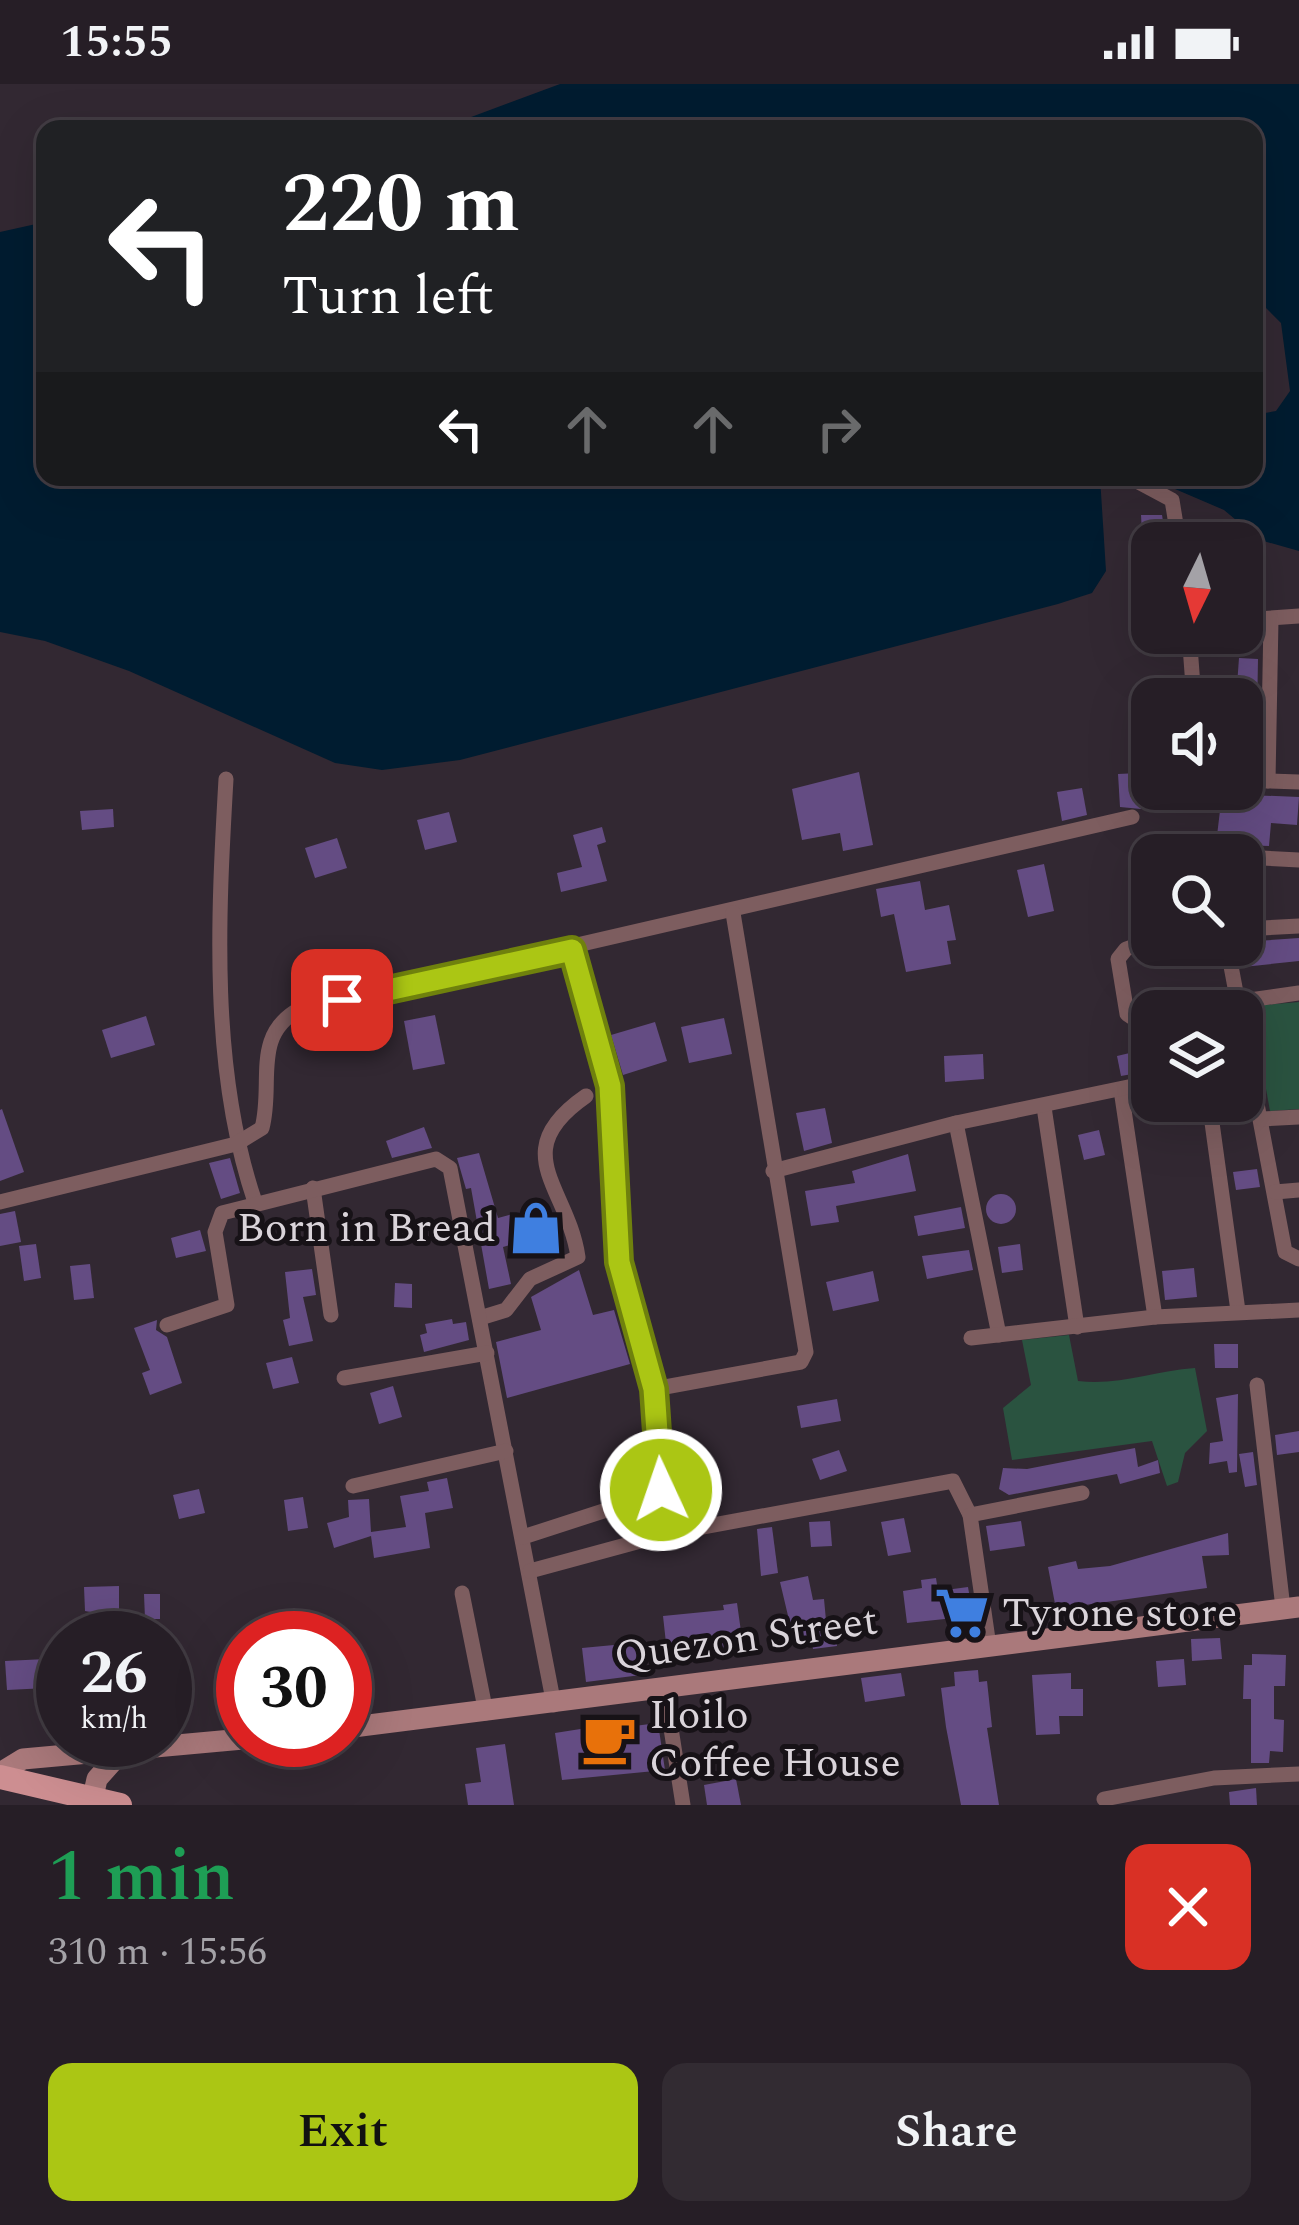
<!DOCTYPE html>
<html lang="en">
<head>
<meta charset="utf-8">
<style>
	:root { --surface:#261e26; --page:#322b32; --text:#f1f3f6; --muted:#a4a2a7; --line:#423c43; --accent:#abc614 }
	body { margin:0; font-family:Spectral,serif; background:var(--page); color:var(--text); height:100vh; display:flex; flex-direction:column; font-size:45px; white-space:nowrap }
	* { box-sizing:border-box; margin:0 }
	p { font-size:39px; color:var(--muted) }
	.icon { flex:none; width:66px; height:66px; fill:none; stroke:currentColor; stroke-width:2; stroke-linecap:round; stroke-linejoin:round }
	.map { position:relative; height:1721px; overflow:hidden }
	.panel { display:flex; flex-direction:column; background:var(--surface); flex:1 }
	.panel>* { flex:none }
	.banner { position:absolute; left:36px; top:36px; width:1227px; height:366px; border-radius:24px; box-shadow:0 12px 48px #0002,0 0 0 3px var(--line); background:#202124; color:#fff; overflow:hidden }
	.needle { width:78px; rotate:185deg }
	.tools { position:absolute; left:1131px; top:438px; display:grid; gap:24px }
	.tools a { display:grid; place-items:center; width:132px; height:132px; border-radius:24px; background:var(--surface); box-shadow:0 12px 48px #0002,0 0 0 3px var(--line); font-size:60px }
	.speed { position:absolute; left:36px; top:1527px; display:flex; gap:24px; font-size:60px; font-weight:700; text-align:center }
	.speed>* { display:grid; place-content:center; width:156px; height:156px; border-radius:50%; background:var(--surface); box-shadow:0 12px 48px #0002,0 0 0 3px var(--line); line-height:1 }
	.speed small { font-size:30px; font-weight:400 }
	.speed .limit { border:18px solid #d22; background:#fff; color:#111 }
	.pin { position:absolute; display:grid; place-items:center; width:102px; height:102px; color:#fff; margin:-51px; border-radius:24px; box-shadow:0 6px 18px #0006 }
	.me { position:absolute; width:132px; margin:-66px; rotate:357deg; stroke-linejoin:round; filter:drop-shadow(0 0 9px #0008) }
	.turn { display:flex; align-items:center; gap:42px; height:252px; padding:0 48px; font-size:54px }
	.turn .icon { width:156px; height:156px; stroke-width:2.5 }
	.turn b { display:block; font-size:84px; line-height:102px }
	.lanes { display:flex; align-items:center; height:114px; padding:0 48px; background:#0003; justify-content:center; gap:60px; direction:ltr }
	.lanes .off { opacity:.35 }
	.round { display:grid; place-items:center; flex:none; width:126px; height:126px; border-radius:24px; background:var(--page) }
	.headline { display:flex; align-items:center; justify-content:space-between; height:204px; padding:0 48px }
	h1 { font-size:72px; font-weight:600; line-height:90px; color:#1e9e55 }
	.cta { display:flex; gap:24px; margin-top:auto; padding:24px 48px }
	.cta a { flex:1; height:138px; border-radius:24px; background:var(--accent); color:#111; font-size:48px; font-weight:600; line-height:138px; text-align:center }
	.cta a+a { background:var(--page); color:var(--text) }
	.status { display:flex; justify-content:space-between; align-items:center; height:84px; padding:0 60px; background:var(--surface); direction:ltr }
	.status svg { height:33px; fill:currentColor }
	.map>svg:first-child { display:block }
</style>
</head>
<body>
<div class="status"><b>15:55</b><svg viewBox="0 0 49 12"><path d="M0 12V9h3v3zM5 12V6h3v6zM10 12V3h3v9zM15 12V0h3v12zM26 1h20v11H26zM47 4h2v5h-2z"/></svg></div>
<div class="map">
<svg width="1299" height="1721" viewBox="0 0 1299 1721">
	<rect width="100%" height="100%" fill="#322832"/>
	<!-- green -->
	<g fill="#2a5340">
		<path d="M1299,918V1025L1270,1027L1251,922Z"/>
		<path d="M1069,1251L1078,1297C1118,1302 1154,1287 1195,1284L1207,1347L1185,1369L1178,1398L1167,1402L1152,1357L1012,1376L1003,1324L1031,1301L1022,1256Z"/>
	</g>
	<!-- water -->
	<g fill="#001c30">
		<path d="M560,0H1299V467L1260,456L1224,426L1147,393H1254V331L1276,327L1290,307L1281,239L1254,212V45H439Z"/>
		<path d="M45,138V393H1100L1106,487L1092,509L1058,520L460,676L382,686L335,679L129,587L45,557L0,548V148Z"/>
	</g>
	<!-- building -->
	<g fill="#644c83">
		<path d="M1141,431H1162L1165,450H1142Z"/>
		<path d="M1152,473V498L1132,500L1129,475Z"/>
		<path d="M1203,552H1233V573L1203,572Z"/>
		<path d="M1239,574L1258,575L1257,631L1242,630V615H1236Z"/>
		<path d="M859,688L873,761L843,767L840,749L802,756L792,705Z"/>
		<path d="M1139,689L1141,725L1120,723L1118,690Z"/>
		<path d="M1082,704L1087,731L1062,737L1057,708Z"/>
		<path d="M1222,710L1299,713L1297,741L1271,739L1269,762L1216,760Z"/>
		<path d="M113,725L114,743L82,746L80,727Z"/>
		<path d="M449,728L457,758L425,766L417,736Z"/>
		<path d="M602,743L606,758L597,761L607,797L561,808L557,789L582,783L573,751Z"/>
		<path d="M337,754L347,784L315,794L305,764Z"/>
		<path d="M1044,780L1054,827L1028,833L1017,786Z"/>
		<path d="M920,797L925,826L949,821L956,856L947,857L951,880L906,888L894,830L881,833L876,805Z"/>
		<path d="M1299,854V877L1243,883L1242,858Z"/>
		<path d="M435,931L445,980L413,986L404,937Z"/>
		<path d="M146,932L155,961L111,974L102,946Z"/>
		<path d="M724,934L732,970L689,979L681,943Z"/>
		<path d="M655,938L667,977L623,991L611,951Z"/>
		<path d="M1134,968L1138,989L1121,992L1117,972Z"/>
		<path d="M983,970L984,995L945,998L944,972Z"/>
		<path d="M825,1024L832,1059L804,1067L796,1029Z"/>
		<path d="M2,1025L24,1088L0,1097V1026Z"/>
		<path d="M424,1043L432,1064L392,1074L386,1057Z"/>
		<path d="M1099,1046L1105,1071L1084,1076L1078,1051Z"/>
		<path d="M479,1069L498,1134L545,1121L553,1149L503,1163L511,1200L489,1205L471,1104L466,1105L457,1074Z"/>
		<path d="M908,1070L916,1107L836,1122L839,1138L811,1142L805,1107L855,1099L852,1087Z"/>
		<path d="M230,1074L240,1109L221,1115L209,1079Z"/>
		<path d="M1257,1085L1260,1103L1236,1106L1233,1088Z"/>
		<circle cx="1001" cy="1125" r="15"/>
		<path d="M961,1123L965,1144L918,1152L914,1132Z"/>
		<path d="M15,1127L21,1158L0,1162V1130Z"/>
		<path d="M200,1146L206,1167L176,1174L171,1154Z"/>
		<path d="M36,1160L41,1194L24,1197L19,1162Z"/>
		<path d="M1020,1160L1023,1186L1002,1189L998,1163Z"/>
		<path d="M969,1166L973,1186L927,1195L922,1172Z"/>
		<path d="M90,1180L94,1214L74,1216L70,1182Z"/>
		<path d="M1194,1184L1197,1213L1165,1216L1162,1187Z"/>
		<path d="M312,1185L316,1211L303,1213L313,1257L289,1262L283,1236L290,1234L285,1188Z"/>
		<path d="M579,1186L593,1231L614,1226L630,1280L507,1314L496,1258L541,1246L531,1213Z"/>
		<path d="M873,1187L879,1217L833,1227L826,1198Z"/>
		<path d="M395,1199L412,1200V1224L394,1223Z"/>
		<path d="M452,1235L453,1240L466,1238L469,1256L424,1268L420,1251L427,1249L425,1240Z"/>
		<path d="M157,1236L156,1246L167,1253L182,1299L150,1311L142,1289L150,1286L134,1244Z"/>
		<path d="M1214,1260H1238V1284H1215Z"/>
		<path d="M292,1273L299,1299L273,1305L266,1279Z"/>
		<path d="M393,1302L402,1333L379,1340L370,1309Z"/>
		<path d="M1238,1310L1237,1388L1229,1389L1227,1377L1209,1380L1210,1359L1223,1357L1216,1314Z"/>
		<path d="M837,1315L841,1337L801,1344L797,1322Z"/>
		<path d="M1299,1347V1368L1277,1371L1275,1351Z"/>
		<path d="M1135,1364L1138,1383L1158,1376L1160,1389L1120,1400L1117,1390L1009,1411L999,1405L1003,1384L1027,1385Z"/>
		<path d="M839,1366L847,1387L820,1396L812,1375Z"/>
		<path d="M1253,1368L1257,1401L1245,1403L1239,1370Z"/>
		<path d="M447,1394L453,1424L425,1429L430,1464L374,1474L371,1452L334,1464L327,1439L349,1433L348,1416L369,1415L371,1448L406,1443L400,1412L429,1407L427,1398Z"/>
		<path d="M199,1405L205,1429L179,1435L173,1411Z"/>
		<path d="M711,1408L715,1428L681,1435L677,1415Z"/>
		<path d="M303,1413L308,1444L288,1447L284,1416Z"/>
		<path d="M904,1434L911,1468L888,1472L881,1438Z"/>
		<path d="M830,1437L832,1462L811,1463L809,1438Z"/>
		<path d="M1021,1437L1025,1462L990,1467L986,1442Z"/>
		<path d="M772,1443L778,1489L761,1492L757,1445Z"/>
		<path d="M1228,1449L1229,1471L1202,1472L1207,1504L1056,1525L1048,1483L1076,1477L1078,1485L1110,1482Z"/>
		<path d="M808,1492L813,1516L824,1515L827,1547L835,1546L837,1562L813,1565L811,1555L794,1557L780,1498Z"/>
		<path d="M936,1494L938,1507L968,1503L973,1532L907,1539L903,1507L922,1504L921,1496Z"/>
		<path d="M119,1502V1533L85,1527L84,1503Z"/>
		<path d="M144,1510H160V1535H145Z"/>
		<path d="M737,1519L744,1569L668,1577L663,1532L724,1526L723,1521Z"/>
		<path d="M1220,1554L1222,1575L1192,1577L1191,1555Z"/>
		<path d="M635,1559L641,1591L586,1598L582,1564Z"/>
		<path d="M1252,1570L1286,1571L1285,1602H1274V1635L1284,1636L1283,1668L1270,1667L1269,1679H1251V1615H1243L1244,1581H1252Z"/>
		<path d="M46,1575L47,1604L7,1606L5,1577Z"/>
		<path d="M1184,1575L1186,1601L1158,1603L1156,1577Z"/>
		<path d="M978,1586L979,1598L987,1597L992,1643L987,1644L999,1721H961L946,1643L941,1604L955,1602L954,1588Z"/>
		<path d="M901,1589L905,1612L865,1618L861,1594Z"/>
		<path d="M1071,1589V1605H1083V1632H1059L1060,1650L1036,1651L1032,1591Z"/>
		<path d="M625,1638L626,1643L658,1639L665,1686L562,1696L555,1649Z"/>
		<path d="M505,1660L514,1721H468L465,1700L481,1698L476,1664Z"/>
		<path d="M736,1695L741,1721H707L704,1701Z"/>
		<path d="M1256,1704L1257,1721H1230L1229,1708Z"/>
	</g>
	<g fill="none" stroke-linecap="round" stroke-linejoin="round">
		<!-- street -->
		<g stroke="#7d5d5f" stroke-width="15">
			<path d="M1129,393L1172,416L1179,459"/>
			<path d="M1242,536L1299,532"/>
			<path d="M1189,549L1194,615"/>
			<path d="M226,695C218,833 210,986 255,1118"/>
			<path d="M1242,696L1299,698"/>
			<path d="M1268,697L1271,535"/>
			<path d="M1242,773L1299,776"/>
			<path d="M1242,845L1299,842"/>
			<path d="M1152,856L1126,865L1118,875L1127,930L1136,936L1152,932"/>
			<path d="M1227,861L1285,1168L1299,1175"/>
			<path d="M1171,927L1299,909"/>
			<path d="M1121,1006L1155,1233"/>
			<path d="M1209,1017L1238,1227"/>
			<path d="M1044,1023L1077,1243"/>
			<path d="M1262,1035L1299,1033"/>
			<path d="M956,1039L999,1251"/>
			<path d="M773,1087L956,1039L1152,998"/>
			<path d="M313,1104L331,1231"/>
			<path d="M1275,1108L1299,1106"/>
			<path d="M0,1118L236,1060L262,1044C274,999 251,951 300,925L1132,733"/>
			<path d="M480,1234L506,1226L530,1195L578,1173C568,1103 505,1068 586,1012"/>
			<path d="M167,1241L227,1221L215,1148L222,1129L436,1075L450,1084L554,1621"/>
			<path d="M971,1254L1155,1233L1299,1226"/>
			<path d="M344,1294L487,1269"/>
			<path d="M1257,1301L1283,1524"/>
			<path d="M654,1305L801,1278L806,1268L733,829"/>
			<path d="M353,1402L506,1367"/>
			<path d="M523,1453L653,1411L663,1395L654,1305L619,1178L610,1002L572,866"/>
			<path d="M530,1487L670,1449L953,1397L970,1431"/>
			<path d="M462,1509L486,1629"/>
			<path d="M989,1562L970,1431L1082,1409"/>
			<path d="M665,1606L683,1721"/>
			<path d="M1104,1715L1214,1694L1299,1690"/>
		</g>
		<!-- secondary -->
		<g stroke="#aa797b" stroke-width="21">
			<path d="M345,1644L1299,1523"/>
			<path d="M0,1689L23,1675L243,1655"/>
			<path d="M93,1713L97,1695L121,1668"/>
		</g>
		<!-- primary -->
		<path stroke="#cd8e91" stroke-width="24" d="M0,1693L120,1721"/>
	</g>
	<g fill="none" stroke-linecap="round" stroke-linejoin="round">
		<defs>
			<path id="route" d="M342,916L572,866L610,1002L619,1178L654,1305L661,1406"/>
		</defs>
		<!-- route casing -->
		<use href="#route" stroke="#6f810d" stroke-width="30"/>
		<!-- route -->
		<use href="#route" stroke="#abc614" stroke-width="21"/>
	</g>
	<!-- icons -->
	<defs>
		<symbol id="shop-bare" viewBox="-9 -9 18 18"><path d="M-5-2.5h2.3a2.7 3.5 0 0 1 5.4 0H5L5.5 6h-11ZM-1.5-2.5h3a1.5 2.3 0 0 0-3 0Z" fill="#3f7fe0" stroke="#171217" stroke-width="2.5" paint-order="stroke"/></symbol>
		<symbol id="supermarket-bare" viewBox="-9 -9 18 18"><path d="M-6-5.5h2.5l.6 2H6L4.5 2H-2.5L-4.4-4H-6ZM-1.5 3.2a1.3 1.3 0 1 0 .1 0ZM3 3.2a1.3 1.3 0 1 0 .1 0Z" fill="#3f7fe0" stroke="#171217" stroke-width="2.5" paint-order="stroke"/></symbol>
		<symbol id="cafe-bare" viewBox="-9 -9 18 18"><path d="M-5.5-4.5H6V0H3Q3 3.5 0 3.5H-2.5Q-5.5 3.5-5.5 0ZM3-3.2v2h1.7v-2ZM-6 4.5H4V6H-6Z" fill="#e8710a" stroke="#171217" stroke-width="2.5" paint-order="stroke"/></symbol>
	</defs>
	<g fill-rule="evenodd">
		<use href="#shop-bare" x="498" y="1106" width="76" height="76"/>
		<use href="#supermarket-bare" x="924" y="1491" width="76" height="76"/>
		<use href="#cafe-bare" x="571" y="1617" width="76" height="76"/>
	</g>
	<g text-anchor="middle" dominant-baseline="central" stroke-width="10" stroke-linejoin="round" paint-order="stroke">
		<!-- poi labels -->
		<g font-size="42" fill="#dad4da" stroke="#171217" text-anchor="start">
			<text x="496" y="1144" text-anchor="end">Born in Bread</text>
			<text x="1002" y="1529">Tyrone store</text>
			<text x="649" y="1631">Iloilo<tspan x="649" dy="48">Coffee House</tspan></text>
		</g>
		<!-- street labels -->
		<g font-size="42" fill="#dad4da" stroke="#171217">
			<text transform="translate(746 1555) rotate(-8)">Quezon Street</text>
		</g>
	</g>
</svg>
<div class="tools">
<a><svg class="needle" viewBox="-14 -14 28 28"><path d="M0-13l5 13h-10z" fill="#e53935"/><path d="M0 13l5-13h-10z" fill="#a4a2a7"/></svg></a>
<a><svg class="icon" aria-label="sound" viewBox="0 0 24 24"><path d="M4 9h4l5-4v14l-5-4H4zM17 9q2 3 0 6"/></svg></a>
<a><svg class="icon" aria-label="search" viewBox="0 0 24 24"><circle cx="10" cy="10" r="6"/><path d="M15 15l6 6"/></svg></a>
<a><svg class="icon" aria-label="layers" viewBox="0 0 24 24"><path d="M12 4l9 5-9 5-9-5zM3 14l9 5 9-5"/></svg></a>
</div>
<div class="speed"><div>26<small>km/h</small></div><div class="limit">30</div></div>
<div class="pin" style="left:342px;top:916px;background:#d93025"><svg class="icon" aria-label="arrive" viewBox="0 0 24 24"><path d="M6 21V4h12l-3 4 3 4H6"/></svg></div>
<svg class="me" style="left:661px;top:1406px" viewBox="-20 -20 40 40"><circle r="17" fill="#abc614" stroke="#fff" stroke-width="3"/><path d="M0-11L8 9 0 5-8 9z" fill="#fff"/></svg>
<div class="banner">
<div class="turn"><svg class="icon" aria-label="left" viewBox="0 0 24 24"><path d="M17 20v-9H6M10 6l-5 5 5 5"/></svg><div><b>220 m</b>Turn left</div></div>
<div class="lanes"><svg class="icon" aria-label="left" viewBox="0 0 24 24"><path d="M17 20v-9H6M10 6l-5 5 5 5"/></svg><svg class="icon off" aria-label="ahead" viewBox="0 0 24 24"><path d="M12 20V5M6 11l6-6 6 6"/></svg><svg class="icon off" aria-label="ahead" viewBox="0 0 24 24"><path d="M12 20V5M6 11l6-6 6 6"/></svg><svg class="icon off" aria-label="right" viewBox="0 0 24 24"><path d="M7 20v-9h11M14 6l5 5-5 5"/></svg></div>
</div>
</div>
<section class="panel">
<div class="headline"><div><h1>1 min</h1><p>310 m · 15:56</p></div><a class="round" style="background:#d93025;color:#fff"><svg class="icon" aria-label="close" viewBox="0 0 24 24"><path d="M6 6l12 12M18 6L6 18"/></svg></a></div>
<div class="cta"><a>Exit</a><a>Share</a></div>
</section>
</body>
</html>
